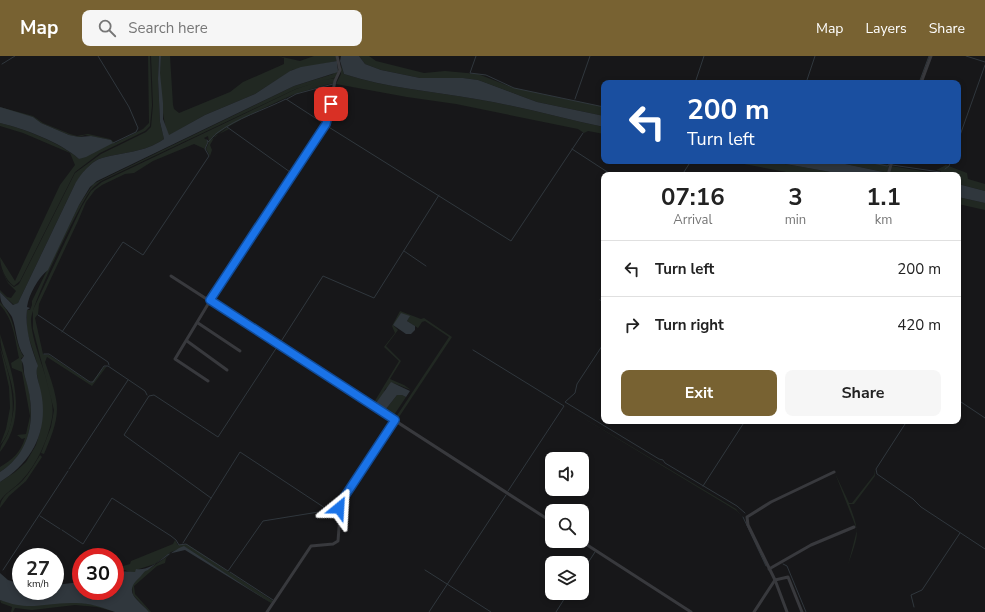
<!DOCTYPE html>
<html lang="en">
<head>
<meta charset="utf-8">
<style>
	:root { --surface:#fff; --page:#f6f6f6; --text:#222; --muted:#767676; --line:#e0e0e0; --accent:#786232 }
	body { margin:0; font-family:"Nunito Sans",sans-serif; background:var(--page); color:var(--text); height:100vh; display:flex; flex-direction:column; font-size:15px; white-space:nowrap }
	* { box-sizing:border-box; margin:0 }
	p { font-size:13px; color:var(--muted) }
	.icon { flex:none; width:22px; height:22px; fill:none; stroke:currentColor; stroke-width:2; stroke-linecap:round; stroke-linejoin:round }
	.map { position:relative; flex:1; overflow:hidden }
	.sheet { position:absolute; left:601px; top:116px; width:360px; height:252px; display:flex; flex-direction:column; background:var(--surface); border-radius:8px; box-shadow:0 2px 6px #0003 }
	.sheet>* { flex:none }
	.top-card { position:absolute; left:601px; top:24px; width:360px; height:84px; border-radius:8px; box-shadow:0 2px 6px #0003; background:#1a4fa0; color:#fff; overflow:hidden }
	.fabs { position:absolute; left:545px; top:396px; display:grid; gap:8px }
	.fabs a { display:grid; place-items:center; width:44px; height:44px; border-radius:8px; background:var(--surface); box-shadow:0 2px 6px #0003; font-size:20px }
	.speed { position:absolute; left:12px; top:492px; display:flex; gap:8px; font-size:20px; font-weight:700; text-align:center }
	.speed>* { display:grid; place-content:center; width:52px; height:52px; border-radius:50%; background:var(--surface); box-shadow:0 2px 6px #0003; line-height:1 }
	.speed small { font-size:10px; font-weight:400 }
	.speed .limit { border:6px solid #d22; background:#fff; color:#111 }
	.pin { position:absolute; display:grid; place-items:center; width:34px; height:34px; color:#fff; margin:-17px; border-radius:8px; box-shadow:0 2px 6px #0006 }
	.me { position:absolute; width:44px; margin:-22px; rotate:27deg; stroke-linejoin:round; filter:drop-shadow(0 0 3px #0008) }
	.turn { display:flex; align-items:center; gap:14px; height:84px; padding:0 20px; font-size:18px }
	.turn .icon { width:52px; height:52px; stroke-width:2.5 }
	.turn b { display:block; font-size:28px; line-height:34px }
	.eta { display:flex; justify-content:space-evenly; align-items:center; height:68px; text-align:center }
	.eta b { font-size:24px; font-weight:700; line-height:28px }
	.cta { display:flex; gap:8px; margin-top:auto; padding:8px 20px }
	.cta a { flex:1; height:46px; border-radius:8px; background:var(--accent); color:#fff; font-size:16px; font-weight:700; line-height:46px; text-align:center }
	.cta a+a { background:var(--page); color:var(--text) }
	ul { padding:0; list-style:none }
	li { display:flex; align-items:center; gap:12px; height:56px; padding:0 20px; border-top:1px solid var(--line) }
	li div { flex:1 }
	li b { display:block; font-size:15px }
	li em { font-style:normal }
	header { display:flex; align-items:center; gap:24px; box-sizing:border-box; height:56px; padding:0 20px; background:var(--accent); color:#fff }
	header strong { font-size:19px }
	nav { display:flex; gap:22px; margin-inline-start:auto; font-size:14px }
	.search { width:280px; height:36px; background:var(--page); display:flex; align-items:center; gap:10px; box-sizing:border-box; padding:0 14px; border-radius:8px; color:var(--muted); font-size:15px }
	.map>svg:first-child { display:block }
</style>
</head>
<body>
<header>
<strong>Map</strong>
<div class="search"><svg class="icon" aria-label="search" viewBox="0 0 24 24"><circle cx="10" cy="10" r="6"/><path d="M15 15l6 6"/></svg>Search here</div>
<nav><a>Map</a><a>Layers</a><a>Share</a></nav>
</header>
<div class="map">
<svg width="985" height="556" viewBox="0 0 985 556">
	<rect width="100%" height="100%" fill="#171719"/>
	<!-- green -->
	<g fill="#212822">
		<path d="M148,0H150L152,49L150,70L145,75L100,97L75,116L20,225L14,230C5,224 0,210 0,201L15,225L60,129L75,109L70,97L23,77L0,70V67C25,73 59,86 79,103L111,84L85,79L79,81L69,79L41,67L33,61L9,56L0,51L33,60L43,67L70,78L77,80L88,78L110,83L115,87L143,73L149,67Z"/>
		<path d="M151,0H159L158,23L160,66L164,83C144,97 123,96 102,102C90,105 81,119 75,128L18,247L14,249L0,236V234L7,241L11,242L16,235L8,227L0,211L8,226L14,231L19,228L75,117L101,98L146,76L151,71L153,49Z"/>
		<path d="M161,0H170L173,49L174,53L179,57L230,36L243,26L284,8V2L278,0L300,5L314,0H336L337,5L292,14L255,38L205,59L168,80C162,62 158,19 161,0Z"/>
		<path d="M359,0H369L376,5L424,17L445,15L478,18L514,32L604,51V60L537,46L478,24L463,22H420L381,14L365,8Z"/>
		<path d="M341,9L344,18C387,32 431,35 476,43C519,50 561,62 604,71V78L588,75L584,77L578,73L456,48L407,41L336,28L341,18Z"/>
		<path d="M339,11L337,21L296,33L101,125C97,128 93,131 90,135C79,150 30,250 31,265C32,293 57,337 52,362C48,384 37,408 22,424C15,432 6,436 0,445V426L15,416L26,406L36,389L41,372L42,345L36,314L37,307L27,276V254H30L32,249V245L79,149L93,128L294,30L333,18Z"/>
		<path d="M336,22L334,27C321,30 308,34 295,38C280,44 217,73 211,84L227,72L229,73L215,80L210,89L212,94L210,100L206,93L209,86L208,80L204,82L208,85L205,93L194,88L153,105L134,117L125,118L102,129L95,134L86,146L78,165L39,248L38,258L35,262L43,298L49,299L91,327L104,311L107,310L92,330L47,301L45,306C49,318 54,331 56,343C60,362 51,381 44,398L41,397L51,371L54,354L33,273V254L82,150L91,135L102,126L296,33L323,24Z"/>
		<path d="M728,105H769L847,119H802Z"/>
		<path d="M831,105H862L889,109L888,117Z"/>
		<path d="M946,109L967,117L968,123L985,128V135L958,128V119L890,118L891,110L941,118V115L936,114Z"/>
		<path d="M958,141L985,147V154L958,148Z"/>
		<path d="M0,246C18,265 12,282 24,301L21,302C23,307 22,311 23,314C24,321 28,327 29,334C34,367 30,397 0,416V411C12,404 21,396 25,382L22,383L17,379L26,378L30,360L22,316L12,312L11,307L19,302C15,284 14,264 0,249Z"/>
		<path d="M400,255L421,263L424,262L452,281L397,364L396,361L449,281L425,265L422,266L418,272L407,265L409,261L393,269L398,274L386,290L401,305L390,323L404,329L411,334L393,327L385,333L383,339L376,348L386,353L397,339H402L406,341L394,359H389L373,348L399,305L384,291L395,277L392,270Z"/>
		<path d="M0,278C12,316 29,360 0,396C0,389 5,384 8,377C11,367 14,357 14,347C14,323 0,301 0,278Z"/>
		<path d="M0,291C10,319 23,364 0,389L6,373L10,352L9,331Z"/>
		<path d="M565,351L736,453L743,462L737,455Z"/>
		<path d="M40,399L42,401L26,425L9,440L0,452C0,438 16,433 24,423C30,416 35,407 40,399Z"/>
		<path d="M874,414L875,420L854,448H849C861,478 858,479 848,509L857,474L835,417L849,447H852L874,419Z"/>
		<path d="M175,484L178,489L187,488L273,545L271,547L185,491L171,496L155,508L139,513L135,516L131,517L125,514L115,515L116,512L130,508L131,505L173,488Z"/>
		<path d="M172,497L166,502L165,507L157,510L134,530L135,538L151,556H149L133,539L132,530L144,514H148Z"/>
		<path d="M0,544C41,556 73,535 116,556L97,551L75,549L32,554L15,552L13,556H11L12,551L1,547Z"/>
	</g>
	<!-- water -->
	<g fill="#30373d">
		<path d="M159,0H161L160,17L163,47V63L169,79L205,59L255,38L290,15L301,11L337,5L338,16L294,30L97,125L90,131L79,149L48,214C38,222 29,238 27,251L30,252L27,254C25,274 31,291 38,310C34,316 40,329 41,336C49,375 32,406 0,426V416C34,394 36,355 25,321C23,315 25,309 21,304L24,300C16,289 17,274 12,261C6,250 0,251 0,236L13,249L18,247L75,128C80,119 91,105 102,102C123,96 144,97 164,83L160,66L158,23Z"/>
		<path d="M341,0H359L365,8L381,14L420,22H463L478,24L537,46L604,60V71C561,62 519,50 476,43C431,35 387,32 344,18L340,5Z"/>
		<path d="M0,51L33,61L41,67L69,79L79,81L91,80L111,84L113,87L86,101L79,103C60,86 25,73 0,67Z"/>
		<path d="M769,105H831L888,117V119H847Z"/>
		<path d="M958,128L985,135V147L958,141Z"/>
		<path d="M401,257L410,260L407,265L415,270V274L411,278H406L393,269Z"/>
		<path d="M391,326L410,335L406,341L402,339H397L386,353L380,351L376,347Z"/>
		<path d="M184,490L271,547L185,494L168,498L148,514C144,515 143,518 140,521C122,537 138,543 149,556C139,556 124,556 115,556C101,551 90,547 76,547C45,546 31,556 0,544V517L8,524L21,528V535H55V529L81,526V535H115V515L135,516L136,513C153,516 169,495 184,490Z"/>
	</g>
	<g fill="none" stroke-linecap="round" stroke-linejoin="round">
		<!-- stream -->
		<g stroke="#30373d" stroke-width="1">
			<path d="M98,0L129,51L138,72L136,76L113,87"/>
			<path d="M476,0L470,17L486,19L514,32L604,51"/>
			<path d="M966,0L985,6"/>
			<path d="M2,8L15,0"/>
			<path d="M481,26L516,39"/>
			<path d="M695,27L704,0"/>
			<path d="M806,27L815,0"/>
			<path d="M919,27L929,0"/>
			<path d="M287,43L296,38L333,28"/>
			<path d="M575,43L590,0"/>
			<path d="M327,70L511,185L583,77"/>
			<path d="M227,71L290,116"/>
			<path d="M207,84L208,86C212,83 214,79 217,77C237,62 264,54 286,43L323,67"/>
			<path d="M958,85L985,9"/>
			<path d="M572,93L612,119"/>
			<path d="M863,105L887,110L889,109V105"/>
			<path d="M892,109L940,116"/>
			<path d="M945,113L949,110L951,105"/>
			<path d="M682,119L691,105"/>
			<path d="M404,195L426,210"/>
			<path d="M601,242L604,237"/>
			<path d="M600,244L604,246"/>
			<path d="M38,259L108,306L109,309"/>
			<path d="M62,276L123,186L143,199L209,100L205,93L208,86"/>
			<path d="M280,287L323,220L374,242L439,139"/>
			<path d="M604,287L577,328L575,337L565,346L659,403L663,404L665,407L737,450L745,457"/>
			<path d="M473,294L564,350L508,435"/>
			<path d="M44,298H49L90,326H93L104,310H108L145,335L147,339"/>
			<path d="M958,344L985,362"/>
			<path d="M907,365L876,413L877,418L913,443L921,451L985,493"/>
			<path d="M69,413L128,324"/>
			<path d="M703,430L745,365"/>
			<path d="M211,442L124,379L149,340L154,339L218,381L277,291"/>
			<path d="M40,460L60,473"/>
			<path d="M743,461L766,510"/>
			<path d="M62,474L83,488L112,442L171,480L176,484L179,489L186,488L228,515L263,465L337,453"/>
			<path d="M183,487L240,396L328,454"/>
			<path d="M783,508L787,510L806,556"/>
			<path d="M3,514L68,415"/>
			<path d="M425,514L491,556"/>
			<path d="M230,516L273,544"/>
			<path d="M582,516L595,496"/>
			<path d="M914,551L911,539L922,534L960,477"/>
			<path d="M429,556L506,439"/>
			<path d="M556,556L568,537"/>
		</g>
		<!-- minor -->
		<g stroke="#38393d" stroke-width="3">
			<path d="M921,27L931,0"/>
			<path d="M888,119L892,105"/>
			<path d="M171,220L552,466"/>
			<path d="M198,267L240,295"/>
			<path d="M187,285L227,314"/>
			<path d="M208,325L175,303L246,185L326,68L335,25L340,14L337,0"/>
			<path d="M581,485L691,556"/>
			<path d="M769,513L811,489L854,471"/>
			<path d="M775,524L787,556"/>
			<path d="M267,556L311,490L333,488L338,485L341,446L395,364"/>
			<path d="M754,556L775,524"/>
			<path d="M802,556L788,521L775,524L748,469L747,461L771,446L834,416"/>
		</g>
	</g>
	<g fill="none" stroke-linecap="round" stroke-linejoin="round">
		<defs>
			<path id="route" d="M331,48L326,68L210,244L395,364L341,446L339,452"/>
		</defs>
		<!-- route casing -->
		<use href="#route" stroke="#114b97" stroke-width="10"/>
		<!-- route -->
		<use href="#route" stroke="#1a73e8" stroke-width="7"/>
	</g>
</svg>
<div class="fabs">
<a><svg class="icon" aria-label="sound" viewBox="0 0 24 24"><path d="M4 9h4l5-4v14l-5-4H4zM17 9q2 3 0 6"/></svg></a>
<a><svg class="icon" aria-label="search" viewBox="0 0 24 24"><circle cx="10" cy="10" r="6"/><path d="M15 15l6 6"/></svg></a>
<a><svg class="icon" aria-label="layers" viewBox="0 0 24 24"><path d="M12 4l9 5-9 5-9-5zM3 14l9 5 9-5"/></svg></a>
</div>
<div class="speed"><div>27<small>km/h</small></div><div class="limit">30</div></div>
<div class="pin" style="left:331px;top:48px;background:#d93025"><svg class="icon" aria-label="arrive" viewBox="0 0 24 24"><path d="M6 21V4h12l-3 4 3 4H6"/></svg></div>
<svg class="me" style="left:339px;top:452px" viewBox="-20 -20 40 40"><path d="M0-17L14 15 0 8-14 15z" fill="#1a73e8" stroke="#fff" stroke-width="4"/></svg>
<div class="top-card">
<div class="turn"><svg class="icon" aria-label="left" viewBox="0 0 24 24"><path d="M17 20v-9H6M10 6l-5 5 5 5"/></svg><div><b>200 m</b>Turn left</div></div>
</div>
<section class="sheet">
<div class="eta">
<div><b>07:16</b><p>Arrival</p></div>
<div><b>3</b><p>min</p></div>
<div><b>1.1</b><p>km</p></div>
</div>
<ul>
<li><svg class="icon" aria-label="left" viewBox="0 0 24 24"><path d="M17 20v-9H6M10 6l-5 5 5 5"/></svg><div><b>Turn left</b></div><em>200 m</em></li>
<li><svg class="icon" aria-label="right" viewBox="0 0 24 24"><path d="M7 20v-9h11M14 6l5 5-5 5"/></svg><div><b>Turn right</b></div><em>420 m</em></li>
</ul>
<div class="cta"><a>Exit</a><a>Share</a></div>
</section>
</div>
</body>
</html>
